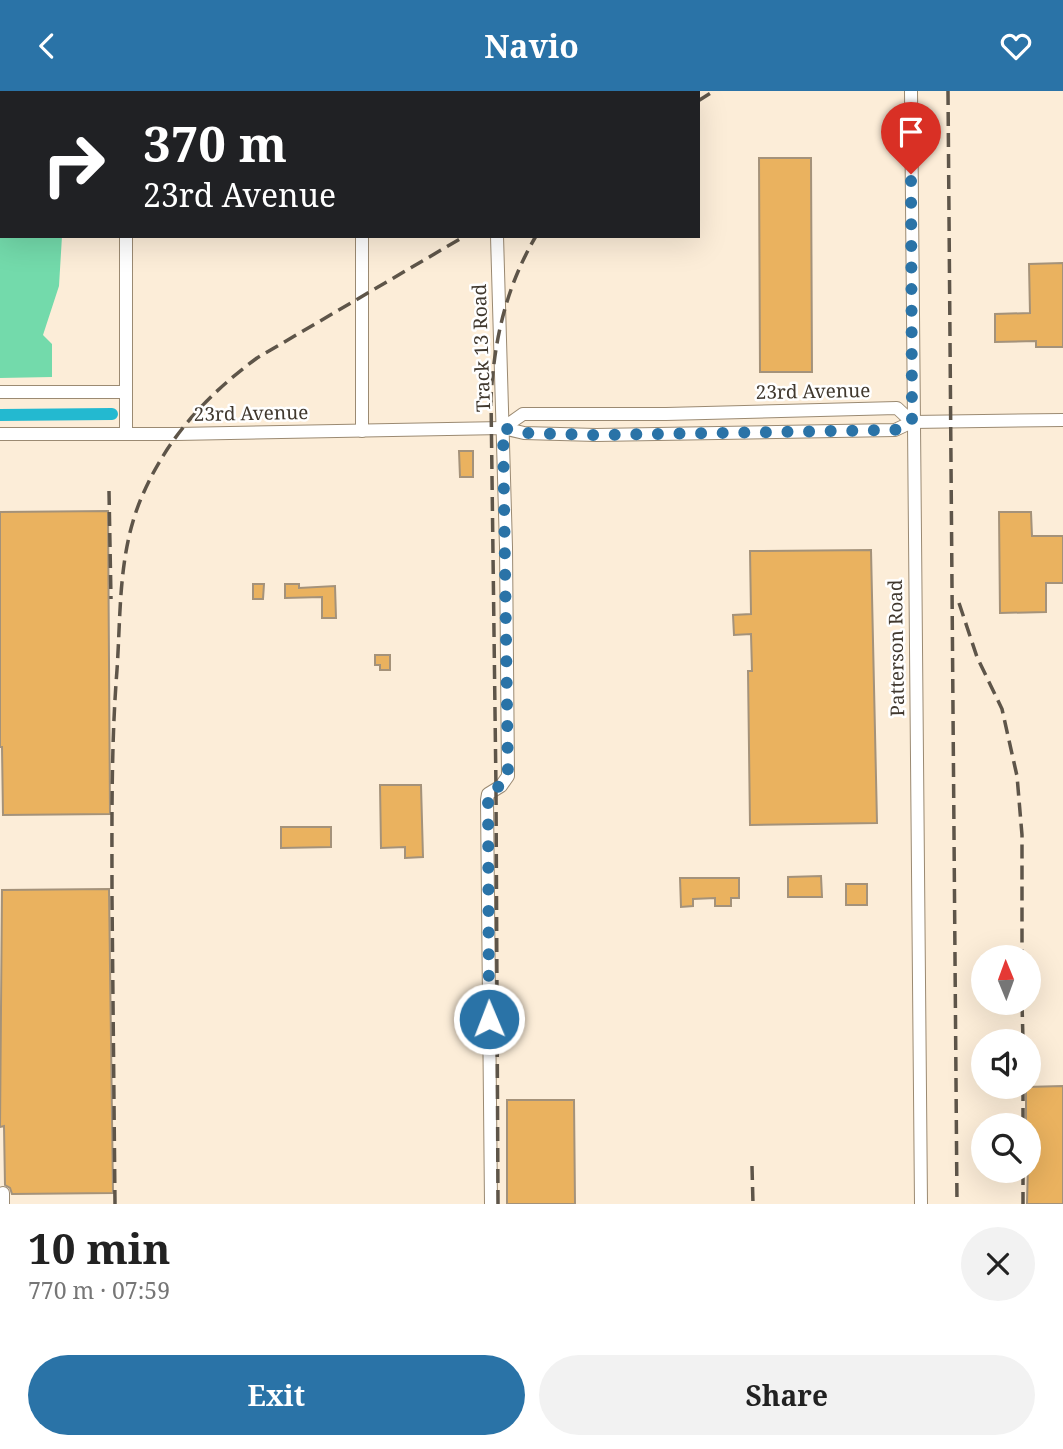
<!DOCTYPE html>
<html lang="en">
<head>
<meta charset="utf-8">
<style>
	:root { --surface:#fff; --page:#f2f2f2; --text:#222; --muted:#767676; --accent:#2a73a7 }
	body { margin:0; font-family:"Noto Serif",serif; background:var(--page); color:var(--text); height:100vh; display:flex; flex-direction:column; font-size:26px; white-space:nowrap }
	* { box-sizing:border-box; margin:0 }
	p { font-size:23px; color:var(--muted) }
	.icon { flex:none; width:38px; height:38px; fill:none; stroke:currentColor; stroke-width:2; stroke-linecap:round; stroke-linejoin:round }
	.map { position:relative; height:1113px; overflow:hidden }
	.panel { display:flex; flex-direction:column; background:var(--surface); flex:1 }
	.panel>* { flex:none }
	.banner { position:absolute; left:0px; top:0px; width:700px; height:147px; box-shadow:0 7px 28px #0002; background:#202124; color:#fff; overflow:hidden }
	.needle { width:46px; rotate:359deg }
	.tools { position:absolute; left:971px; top:854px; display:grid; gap:14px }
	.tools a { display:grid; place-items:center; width:70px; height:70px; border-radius:50%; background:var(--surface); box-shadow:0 7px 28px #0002; font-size:35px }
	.pin { position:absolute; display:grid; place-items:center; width:60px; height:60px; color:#fff; margin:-72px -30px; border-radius:50% 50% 50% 0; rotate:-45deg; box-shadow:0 0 7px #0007 }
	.pin .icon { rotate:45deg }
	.me { position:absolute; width:77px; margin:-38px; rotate:359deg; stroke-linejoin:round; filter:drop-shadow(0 0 5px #0008) }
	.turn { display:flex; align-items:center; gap:24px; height:147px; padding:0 28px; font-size:32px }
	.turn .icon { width:91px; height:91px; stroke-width:2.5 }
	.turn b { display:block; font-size:49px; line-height:60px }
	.round { display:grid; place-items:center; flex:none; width:74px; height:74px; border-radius:37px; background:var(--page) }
	.head { display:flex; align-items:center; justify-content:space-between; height:119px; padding:0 28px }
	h1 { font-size:42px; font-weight:700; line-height:52px }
	.cta { display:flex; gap:14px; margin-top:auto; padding:14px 28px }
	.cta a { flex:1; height:80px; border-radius:42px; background:var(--accent); color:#fff; font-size:28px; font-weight:700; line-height:80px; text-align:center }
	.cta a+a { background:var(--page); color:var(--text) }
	header { display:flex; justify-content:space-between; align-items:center; height:91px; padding:0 28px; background:var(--accent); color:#fff; font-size:32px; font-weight:700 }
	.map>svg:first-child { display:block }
</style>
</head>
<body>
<header><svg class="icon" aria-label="back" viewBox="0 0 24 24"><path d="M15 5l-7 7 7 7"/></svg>Navio<svg class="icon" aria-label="heart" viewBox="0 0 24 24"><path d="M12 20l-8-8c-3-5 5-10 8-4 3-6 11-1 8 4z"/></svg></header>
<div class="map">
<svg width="1063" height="1113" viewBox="0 0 1063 1113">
	<rect width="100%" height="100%" fill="#fcedd8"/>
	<!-- green -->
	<path fill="#73daab" d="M0,0H60L2,2V145H62L59,195L43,244L52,253V286L0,287Z"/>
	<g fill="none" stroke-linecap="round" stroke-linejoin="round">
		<!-- canal -->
		<path stroke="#23b9d0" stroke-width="12" d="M0,324L112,323"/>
	</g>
	<!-- building -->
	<g fill="#eab25f" stroke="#a4927a" stroke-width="2">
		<path d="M759,67H811L812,281H760Z"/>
		<path d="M1063,172V256H1036V250L995,251V223L1030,222L1029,173Z"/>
		<path d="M459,360H473V386H460Z"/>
		<path d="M108,420L110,723L3,724L2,656H0V421Z"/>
		<path d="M999,421H1031L1032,445H1063V492H1046V521L1000,522Z"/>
		<path d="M871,459L877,732L750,734L748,580H752L751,543L734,544L733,524L751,523L750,460Z"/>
		<path d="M253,493H264L263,508H253Z"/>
		<path d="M285,493H299V497L335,495L336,527H322V506L285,507Z"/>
		<path d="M375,564H390V579H380V574H375Z"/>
		<path d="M380,694H421L423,766L405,767V756L381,757Z"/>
		<path d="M281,736H331V756L281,757Z"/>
		<path d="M821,785L822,806H788V786Z"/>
		<path d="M680,787H739V807H731V815H715V807L693,808V815L681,816Z"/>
		<rect x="846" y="793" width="21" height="21"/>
		<path d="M109,798L113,1102L12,1103L10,1097L5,1094L4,1035L0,1036L2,799Z"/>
		<path d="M1063,995V1113H1027L1029,1034H1026V996Z"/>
		<path d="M507,1009H574L575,1113H507Z"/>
	</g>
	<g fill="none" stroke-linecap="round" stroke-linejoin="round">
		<defs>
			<g id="street">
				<path d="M125,0V2"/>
				<path d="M495,0V2"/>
				<path d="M911,0L921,1113"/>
				<path d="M126,145V343"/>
				<path d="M362,145V340"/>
				<path d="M0,301H125"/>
				<path d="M503,337L523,323H666L897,317L912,331"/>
				<path d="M0,343H177L503,337L524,342L596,344L895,339L912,331L1063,329"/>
				<path d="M3,1102V1113"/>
				<path d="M491,1113L487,709L488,703L501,695L508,685L506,456L497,145"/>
			</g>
		</defs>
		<!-- street casing -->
		<use href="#street" stroke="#9b8a72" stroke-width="14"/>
		<!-- street -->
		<use href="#street" stroke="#fff" stroke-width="12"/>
		<!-- rail -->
		<g stroke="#5e5549" stroke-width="3.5" stroke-dasharray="14 7" stroke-linecap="butt">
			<path d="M948,0L957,1113"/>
			<path d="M698,10L714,0"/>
			<path d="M109,400L111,508"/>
			<path d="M959,512L977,566L1002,618L1017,685L1022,744V866"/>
			<path d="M1022,912L1023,950"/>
			<path d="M1023,996V1034"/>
			<path d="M752,1075L753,1113"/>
			<path d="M1023,1080V1113"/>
			<path d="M115,1113C114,1011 113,909 112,807C112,731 111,655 117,579C121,520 118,459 143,403C168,346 207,304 257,267L465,145"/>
			<path d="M498,1113L496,698L491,307C494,249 506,196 536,145"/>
		</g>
	</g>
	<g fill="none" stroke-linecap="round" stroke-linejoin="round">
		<!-- route -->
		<path stroke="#2a73a7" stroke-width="12" stroke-dasharray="0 21.6" d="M489,928L488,703C495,695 504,696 508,685L503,337L524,342L596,344L895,339L912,331L911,83"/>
	</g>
	<g text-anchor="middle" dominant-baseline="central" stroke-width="5" stroke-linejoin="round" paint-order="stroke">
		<!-- street labels -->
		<g font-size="19" fill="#40382e" stroke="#fff">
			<text transform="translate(481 257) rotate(-92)">Track 13 Road</text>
			<text transform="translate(813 300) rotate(-1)">23rd Avenue</text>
			<text transform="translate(251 322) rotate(-1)">23rd Avenue</text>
			<text transform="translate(896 557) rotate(-91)">Patterson Road</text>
		</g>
	</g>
</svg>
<div class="tools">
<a><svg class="needle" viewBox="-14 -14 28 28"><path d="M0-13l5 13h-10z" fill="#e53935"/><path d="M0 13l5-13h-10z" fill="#767676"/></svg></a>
<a><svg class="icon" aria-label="sound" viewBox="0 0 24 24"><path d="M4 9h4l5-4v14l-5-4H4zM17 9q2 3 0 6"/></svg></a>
<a><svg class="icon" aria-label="search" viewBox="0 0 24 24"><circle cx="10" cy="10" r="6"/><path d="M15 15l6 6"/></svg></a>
</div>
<div class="pin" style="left:911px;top:83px;background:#d93025"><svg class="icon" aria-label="arrive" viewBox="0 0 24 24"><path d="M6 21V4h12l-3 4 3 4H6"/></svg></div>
<svg class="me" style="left:489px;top:928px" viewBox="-20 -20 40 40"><circle r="17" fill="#2a73a7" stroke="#fff" stroke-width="3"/><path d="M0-11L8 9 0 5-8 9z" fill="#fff"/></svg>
<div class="banner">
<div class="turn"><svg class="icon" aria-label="right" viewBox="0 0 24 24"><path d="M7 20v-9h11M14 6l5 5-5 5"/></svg><div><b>370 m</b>23rd Avenue</div></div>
</div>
</div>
<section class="panel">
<div class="head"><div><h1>10 min</h1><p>770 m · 07:59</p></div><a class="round"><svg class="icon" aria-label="close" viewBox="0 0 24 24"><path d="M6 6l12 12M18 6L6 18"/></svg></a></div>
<div class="cta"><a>Exit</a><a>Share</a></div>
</section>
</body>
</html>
